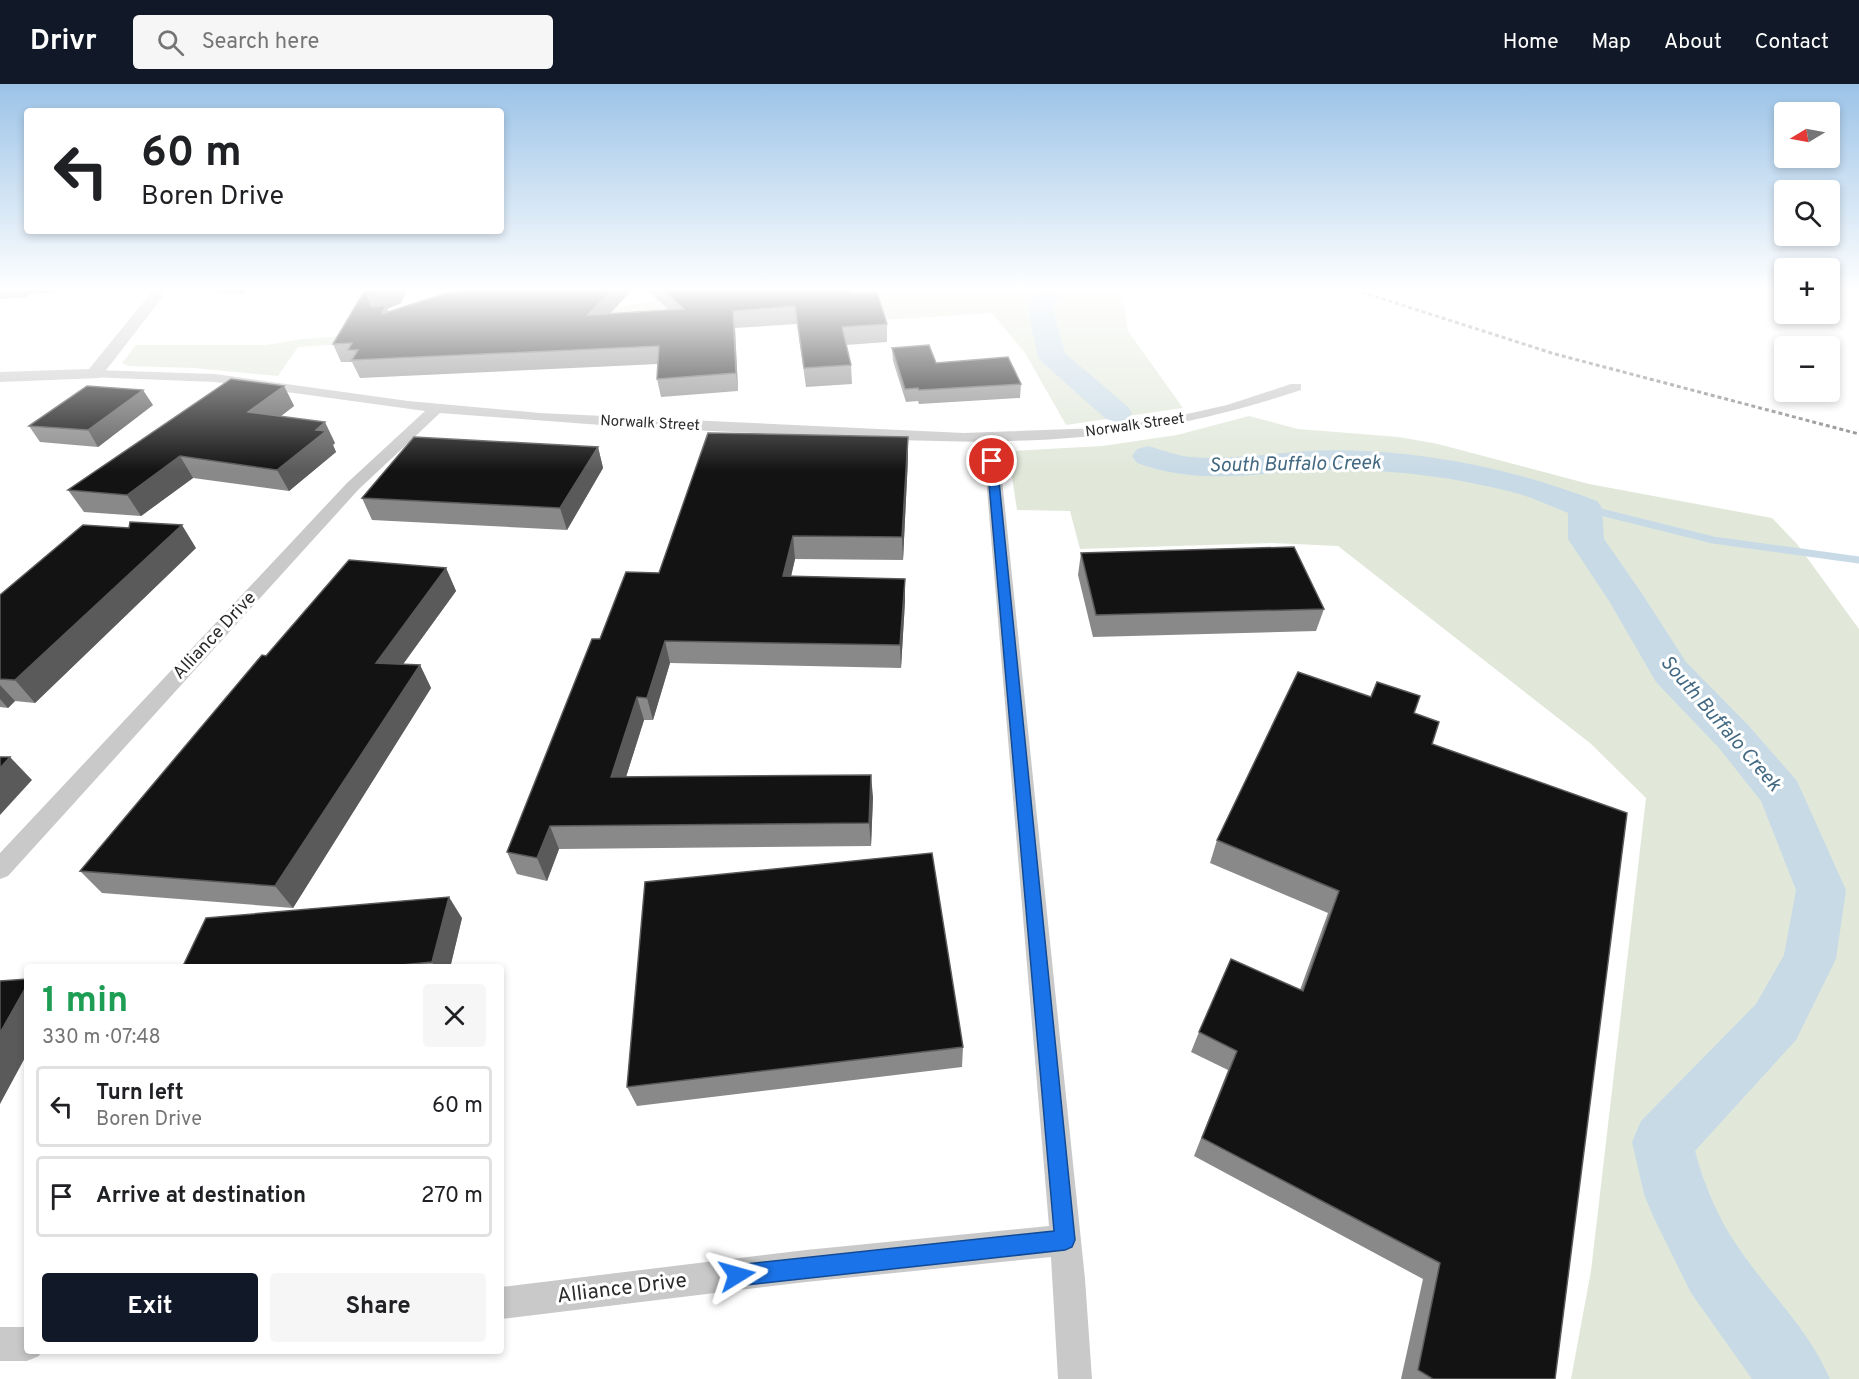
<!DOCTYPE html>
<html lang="en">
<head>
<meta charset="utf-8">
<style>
	:root { --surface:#fff; --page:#f6f6f6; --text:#202124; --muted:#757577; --line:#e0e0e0; --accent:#111827 }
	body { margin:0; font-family:Overpass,sans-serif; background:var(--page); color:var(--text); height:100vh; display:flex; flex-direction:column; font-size:22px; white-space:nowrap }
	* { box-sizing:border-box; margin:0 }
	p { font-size:20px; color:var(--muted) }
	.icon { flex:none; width:33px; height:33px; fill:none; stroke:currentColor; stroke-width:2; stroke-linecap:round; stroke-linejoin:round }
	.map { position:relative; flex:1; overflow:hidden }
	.side { position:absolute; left:24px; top:880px; width:480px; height:390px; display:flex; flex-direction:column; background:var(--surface); border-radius:6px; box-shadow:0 3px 9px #0003 }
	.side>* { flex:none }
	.hud { position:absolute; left:24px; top:24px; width:480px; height:126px; border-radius:6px; box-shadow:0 3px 9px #0003; background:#fff; color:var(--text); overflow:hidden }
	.needle { width:39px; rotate:260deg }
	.buttons { position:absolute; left:1774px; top:18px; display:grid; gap:12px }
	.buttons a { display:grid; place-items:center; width:66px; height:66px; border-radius:6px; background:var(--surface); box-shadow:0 3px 9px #0003; font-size:30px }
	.pin { position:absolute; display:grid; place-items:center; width:51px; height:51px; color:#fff; margin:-26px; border:3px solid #fff; border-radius:50%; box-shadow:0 2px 6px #0007 }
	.me { position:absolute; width:66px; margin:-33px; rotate:82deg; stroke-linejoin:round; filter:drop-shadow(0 0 4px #0008) }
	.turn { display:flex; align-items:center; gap:21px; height:126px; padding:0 18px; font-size:27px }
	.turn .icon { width:78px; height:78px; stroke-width:2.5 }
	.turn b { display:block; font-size:42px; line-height:51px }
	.round { display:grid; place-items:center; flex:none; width:63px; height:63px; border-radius:6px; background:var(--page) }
	.summary { display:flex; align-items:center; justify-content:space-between; height:102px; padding:0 18px }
	h1 { font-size:36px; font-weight:700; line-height:45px; color:#1e9e55 }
	.button { display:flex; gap:12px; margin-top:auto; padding:12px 18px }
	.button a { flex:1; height:69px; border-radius:6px; background:var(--accent); color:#fff; font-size:24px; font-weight:700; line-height:69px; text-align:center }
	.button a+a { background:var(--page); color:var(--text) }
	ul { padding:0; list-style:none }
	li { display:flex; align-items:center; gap:18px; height:81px; margin:0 12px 9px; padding:0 6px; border:3px solid var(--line); border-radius:6px }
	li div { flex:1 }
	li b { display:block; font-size:22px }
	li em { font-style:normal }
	header { display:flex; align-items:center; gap:36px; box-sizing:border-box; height:84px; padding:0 30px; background:var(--accent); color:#fff }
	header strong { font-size:28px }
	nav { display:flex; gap:33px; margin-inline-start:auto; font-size:21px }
	.search { width:420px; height:54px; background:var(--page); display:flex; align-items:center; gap:15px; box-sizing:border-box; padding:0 21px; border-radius:6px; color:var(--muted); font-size:22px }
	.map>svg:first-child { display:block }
</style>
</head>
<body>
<header>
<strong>Drivr</strong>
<div class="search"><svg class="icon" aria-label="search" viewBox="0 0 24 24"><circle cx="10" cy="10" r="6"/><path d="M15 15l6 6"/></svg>Search here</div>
<nav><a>Home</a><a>Map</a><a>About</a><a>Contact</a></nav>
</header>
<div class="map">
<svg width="1859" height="1295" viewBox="0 0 1859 1295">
	<rect width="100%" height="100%" fill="#fff"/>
	<!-- green -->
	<g fill="#e1e8da">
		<path d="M884,206H966L974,209L1122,206L1128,247L1183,324L1066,341L1025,269L992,229L883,236L777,231L298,263L278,292L193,284L128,282L122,279L136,261H266L302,255L442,246L570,222L620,223L692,208Z"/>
		<path d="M1249,332L1298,345L1399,353L1438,360L1589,400L1772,434L1797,460L1859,545V1295H1571L1591,1187L1646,714L1590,659L1338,462L1272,459L1080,465L1070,427L1017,426L1009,373L1012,367L1102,362L1177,351Z"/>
	</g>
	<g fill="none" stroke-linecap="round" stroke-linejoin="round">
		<!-- stream -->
		<path stroke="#c8dae6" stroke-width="7" d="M1585,424L1713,456L1859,476"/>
		<!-- river -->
		<g fill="#c8dae6" fill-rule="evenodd">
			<path d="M1035,206H1061L1053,225L1065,269L1128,323L1132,329L1128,335L1117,338L1106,335L1042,278L1038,272L1027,225Z"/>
			<path d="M1148,362C1163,366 1177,372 1192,373C1240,377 1286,366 1334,366C1426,367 1511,384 1597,417L1602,424L1604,455L1641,508L1686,578L1749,642L1797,697L1846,806L1836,875L1796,956L1695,1067C1704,1101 1718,1134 1738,1163C1768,1208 1809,1245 1830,1295H1752L1691,1209L1653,1132L1644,1110L1632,1058L1641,1037L1756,920L1784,871L1796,806L1761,717L1719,664L1656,598L1609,517L1568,455V429C1550,422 1532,413 1512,408C1454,393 1391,385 1331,386C1260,386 1207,404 1137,379L1132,372L1137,365Z"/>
		</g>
		<!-- minor -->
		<g fill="#c9c9c9" fill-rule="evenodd">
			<path d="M94,286L215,290L408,317L540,329L964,349L1099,344L1165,335L1227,321L1291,300H1301V306C1198,340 1106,356 998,357L1085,1195L1092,1295H1058L1051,1173L806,1198L501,1235V1203L806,1166L1049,1142L983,358L896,356L628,343L440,329L359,405L8,792L0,795V769L347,399L425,327L215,298L89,293L87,290Z"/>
			<path d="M0,1243H27V1268H41L39,1272L27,1277H0Z"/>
		</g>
		<!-- tertiary -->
		<path fill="#c9c9c9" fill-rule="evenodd" d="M153,206H168L100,294L0,298V288L89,285Z"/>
		<!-- rail -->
		<path stroke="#818181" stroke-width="3" stroke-dasharray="4 3" stroke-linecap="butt" d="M1355,206L1555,270L1859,350"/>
	</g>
	<!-- wall -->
	<g fill="#898989">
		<path d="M0,206H81L29,210L26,213L0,215Z"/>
		<path d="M195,206H248L241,210Z"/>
		<path d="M365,206L401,219L387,225L389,227L466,206H631L610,230L669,226L647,206H847L887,240V258L846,261L851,281L852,300L806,303L797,240L735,244L738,307L661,313L657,295L658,280L360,294L352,278H341L333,260Z"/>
		<path d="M892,264L936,279L1021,300L1020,314L919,320L918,317L906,318L893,277Z"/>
		<path d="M284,302L294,322L281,332L335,359L333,361L336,368L289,407L193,394L141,432L84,428L68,406Z"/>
		<path d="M153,321L98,363L40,358L29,342Z"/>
		<path d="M598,363L603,384L567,446L372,436L362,414Z"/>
		<path d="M908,374L903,476L795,475L791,492L905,495V517L901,584L670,579L653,636H644L626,693L873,713L871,762L559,765L547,797L517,790L507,768L600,555L659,489Z"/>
		<path d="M196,464L35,619L15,617L8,624L0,623V511Z"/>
		<path d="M1081,469L1324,525L1316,547L1093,553L1078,491Z"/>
		<path d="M446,484L456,507L403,580L420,581L431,604L293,824L102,809L80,787L266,572Z"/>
		<path d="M1377,598L1414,629L1432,660L1555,1295H1401L1423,1195L1194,1072L1228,986L1191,968L1199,948L1300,906L1328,829L1210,779L1217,756L1370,613Z"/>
		<path d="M462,834L450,884H182Z"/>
		<path d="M963,963L962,983L637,1022L627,1003Z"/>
	</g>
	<!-- shaded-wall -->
	<g fill="#5a5a5a">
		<path d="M22,206H27L29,210L26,213Z"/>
		<path d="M239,206H248L241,210Z"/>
		<path d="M384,206H407L401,219L387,225L393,238L371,223L368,212Z"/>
		<path d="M612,206L631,207L592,249L588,231Z"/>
		<path d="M733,227L735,244L738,307L736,289Z"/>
		<path d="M284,302L294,322L259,349L248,328Z"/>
		<path d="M143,306L153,321L98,363L88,346Z"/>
		<path d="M325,338L335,359L333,361L336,368L289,407L277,386L316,346Z"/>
		<path d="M908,353V374L903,476L902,453Z"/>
		<path d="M598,363L603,384L567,446L560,424Z"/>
		<path d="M180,372L193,394L141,432L127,411Z"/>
		<path d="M182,441L196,464L35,619L15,596Z"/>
		<path d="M793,452L795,475L786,514L783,492Z"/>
		<path d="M446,484L456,507L388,601L376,579Z"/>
		<path d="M905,495V517L901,584L900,561Z"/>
		<path d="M665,557L670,579L653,636L647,614Z"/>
		<path d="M420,581L431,604L293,824L275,802Z"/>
		<path d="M0,601L15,617L8,624L0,615Z"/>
		<path d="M637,613L644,636L619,715L611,693Z"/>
		<path d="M10,673L32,696L0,731V684Z"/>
		<path d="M871,691L873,713L871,762L869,739Z"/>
		<path d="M550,742L559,765L547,797L537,774Z"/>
		<path d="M449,813L462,834L450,884H436L432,878Z"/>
		<path d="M27,901V970L0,1020V949Z"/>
	</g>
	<!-- building -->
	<g fill="#131313" stroke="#5a5a5a" stroke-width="1.5">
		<path d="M365,206H384L368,212L371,223L386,221L382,230L443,210L466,206H612L588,231L684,225L663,206H847L853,209L877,208L887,240L842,243L851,281L804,284L795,222L733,227L736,289L657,295L659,262L352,276L358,266H348L352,259L333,260Z"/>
		<path d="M929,261L936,279L1008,273L1021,300L919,306L918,304L905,305L892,264Z"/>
		<path d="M231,295L284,302L248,328L325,338L316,346L326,347L277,386L180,372L127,411L68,406Z"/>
		<path d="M87,302L143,306L88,346L29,342Z"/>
		<path d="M708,349L908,353L902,453L793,452L783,492L905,495L900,561L665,557L647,614L637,613L611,693L871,691L869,739L550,742L537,774L507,768L592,555H600L626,488L659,489Z"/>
		<path d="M414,353L598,363L560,424L362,414Z"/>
		<path d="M130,438L182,441L15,596L0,595V511L83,441L129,444Z"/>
		<path d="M1294,463L1324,525L1096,531L1081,469Z"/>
		<path d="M349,476L446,484L376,579L420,581L275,802L80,787L262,571L266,572Z"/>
		<path d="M1298,588L1371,613L1377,598L1420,612L1414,629L1439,638L1432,660L1627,729L1555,1295H1433L1418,1286L1440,1179L1202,1054L1237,967L1199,948L1231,875L1303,907L1339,807L1217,756Z"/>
		<path d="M0,673H10L0,684Z"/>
		<path d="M932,769L963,963L627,1003L645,798Z"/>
		<path d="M449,813L432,878L370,884H182L206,834Z"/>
		<path d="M27,895V901L0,949V897Z"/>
	</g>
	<!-- sky -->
	<linearGradient id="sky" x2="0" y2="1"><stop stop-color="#9bc3e7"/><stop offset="0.53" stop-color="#fff"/><stop offset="1" stop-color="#fff" stop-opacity="0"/></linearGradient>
	<rect width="1859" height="387" fill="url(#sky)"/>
	<!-- route -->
	<path fill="#1a73e8" stroke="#114b97" stroke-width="1.5" d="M992,374L997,377L1075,1156L1072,1163L1065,1166L737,1202L730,1198L727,1191L730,1184L737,1181L1054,1147L987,377Z"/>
	<g text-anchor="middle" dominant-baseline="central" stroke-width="6" stroke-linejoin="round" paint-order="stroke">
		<!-- far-street labels -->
		<g font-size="15" fill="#2c2c2c" stroke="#fff">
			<text transform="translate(650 340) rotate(3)">Norwalk Street</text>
			<text transform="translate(1135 342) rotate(-8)">Norwalk Street</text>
		</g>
		<!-- street labels -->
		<g font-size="18" fill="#2c2c2c" stroke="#fff">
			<text transform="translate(215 552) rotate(-47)">Alliance Drive</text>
		</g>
		<!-- water labels -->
		<g font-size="20" font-style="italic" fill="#446a83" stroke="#fff">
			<text transform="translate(1295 381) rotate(-1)">South Buffalo Creek</text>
			<text transform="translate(1720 640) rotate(49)">South Buffalo Creek</text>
		</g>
		<!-- near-street labels -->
		<g font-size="21" fill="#2c2c2c" stroke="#fff">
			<text transform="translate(622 1205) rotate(-7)">Alliance Drive</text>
		</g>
	</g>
</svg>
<div class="buttons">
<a><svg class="needle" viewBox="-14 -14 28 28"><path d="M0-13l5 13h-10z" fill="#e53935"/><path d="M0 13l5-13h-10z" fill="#757577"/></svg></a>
<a><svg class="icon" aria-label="search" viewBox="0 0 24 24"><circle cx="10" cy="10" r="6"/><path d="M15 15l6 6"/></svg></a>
<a>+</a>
<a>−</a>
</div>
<div class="pin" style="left:992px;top:377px;background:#d93025"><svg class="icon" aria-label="arrive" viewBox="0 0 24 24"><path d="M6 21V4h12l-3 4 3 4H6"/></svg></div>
<svg class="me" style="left:737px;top:1191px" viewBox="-20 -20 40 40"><path d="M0-17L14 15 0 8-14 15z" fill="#1a73e8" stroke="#fff" stroke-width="4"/></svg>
<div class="hud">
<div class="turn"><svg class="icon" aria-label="left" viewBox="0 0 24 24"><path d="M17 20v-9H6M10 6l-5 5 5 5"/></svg><div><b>60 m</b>Boren Drive</div></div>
</div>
<section class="side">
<div class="summary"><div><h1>1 min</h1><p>330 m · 07:48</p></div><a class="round"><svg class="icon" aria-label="close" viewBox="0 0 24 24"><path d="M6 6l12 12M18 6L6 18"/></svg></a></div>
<ul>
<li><svg class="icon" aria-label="left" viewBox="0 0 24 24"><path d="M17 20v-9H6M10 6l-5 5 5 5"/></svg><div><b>Turn left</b><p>Boren Drive</p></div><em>60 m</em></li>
<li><svg class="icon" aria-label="arrive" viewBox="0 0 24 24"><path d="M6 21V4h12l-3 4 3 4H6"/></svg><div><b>Arrive at destination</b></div><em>270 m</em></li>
</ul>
<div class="button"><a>Exit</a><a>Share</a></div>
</section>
</div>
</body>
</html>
